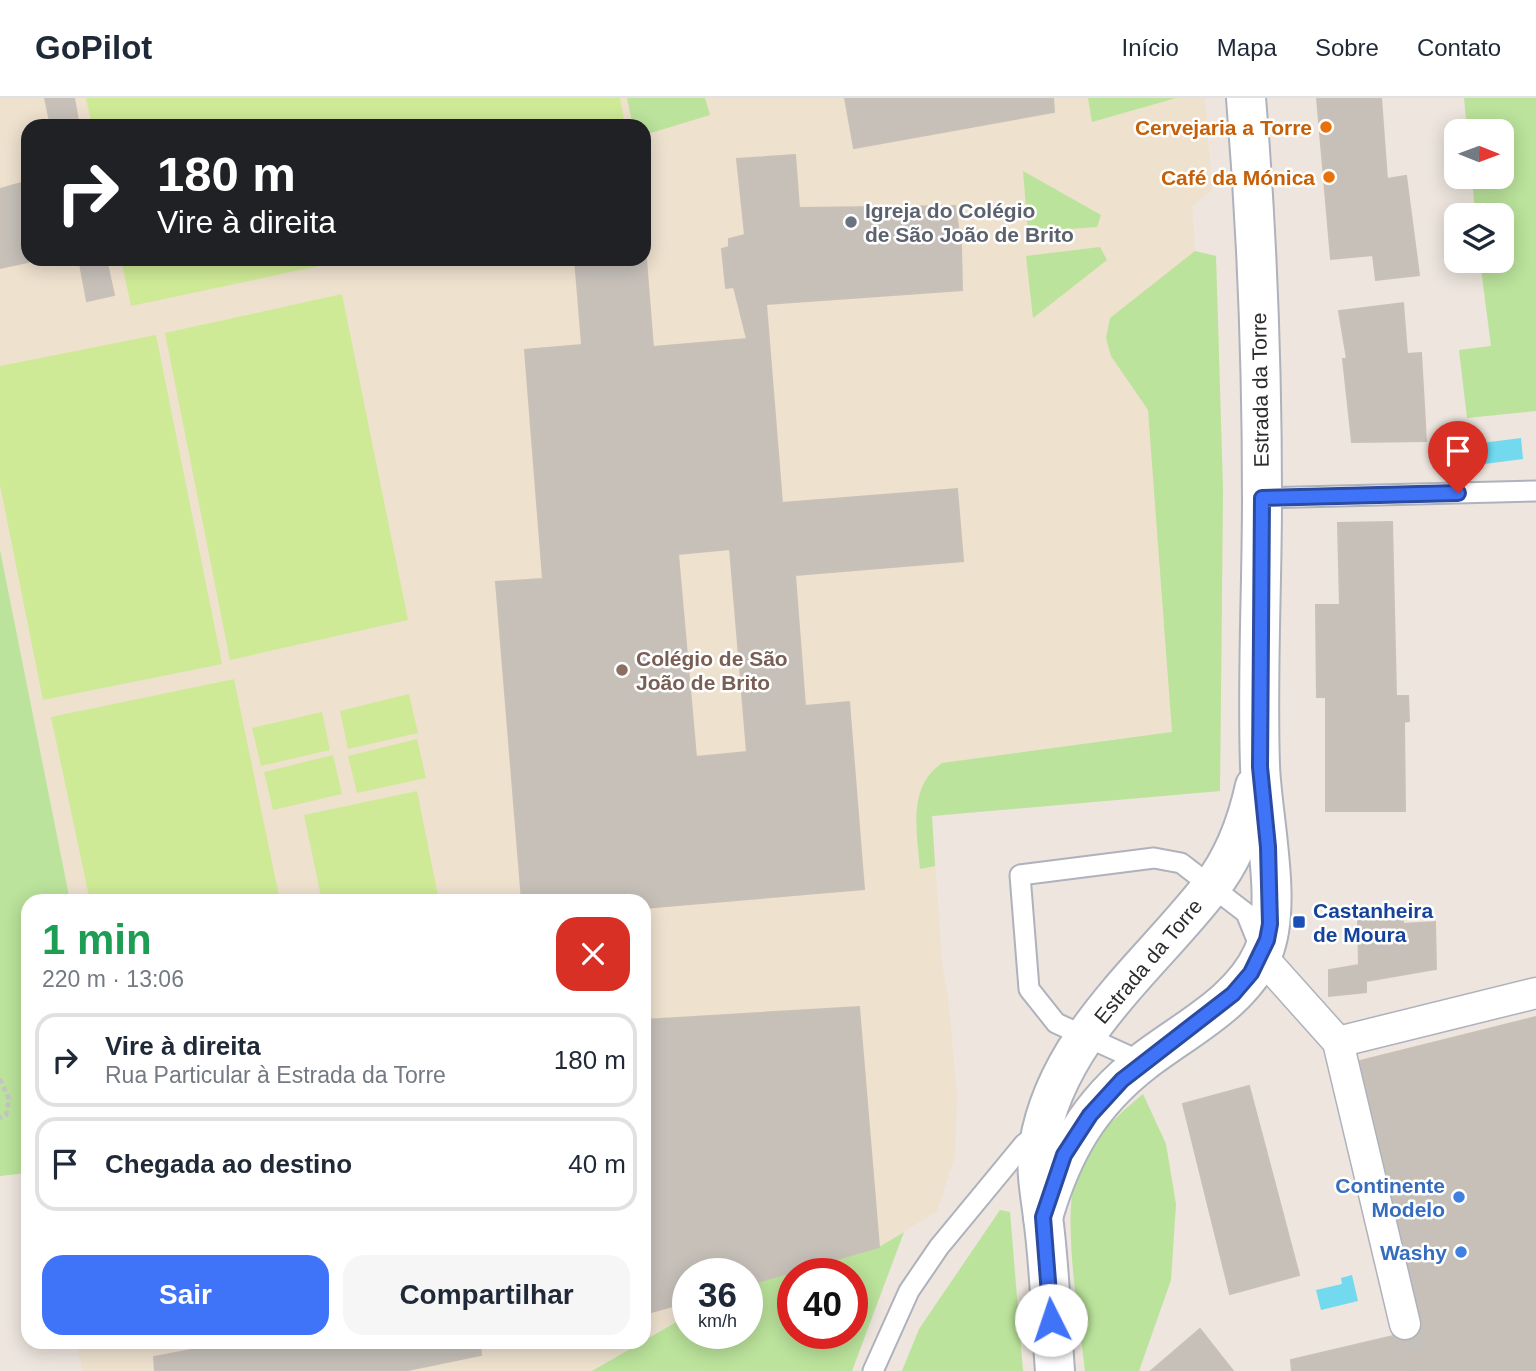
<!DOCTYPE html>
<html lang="pt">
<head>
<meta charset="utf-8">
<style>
	:root { --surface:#fff; --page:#f6f6f7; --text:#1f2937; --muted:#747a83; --line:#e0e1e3; --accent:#4074f8 }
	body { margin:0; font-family:Helvetica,sans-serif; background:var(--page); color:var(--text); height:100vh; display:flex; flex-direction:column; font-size:26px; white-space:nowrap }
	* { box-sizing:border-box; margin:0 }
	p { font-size:23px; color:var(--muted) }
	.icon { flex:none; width:38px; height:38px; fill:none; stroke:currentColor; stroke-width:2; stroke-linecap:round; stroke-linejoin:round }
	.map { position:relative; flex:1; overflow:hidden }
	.side { position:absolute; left:21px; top:796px; width:630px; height:455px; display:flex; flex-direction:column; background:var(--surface); border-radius:21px; box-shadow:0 4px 18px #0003 }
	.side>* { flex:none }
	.banner { position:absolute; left:21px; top:21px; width:630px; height:147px; border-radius:21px; box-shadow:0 4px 18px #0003; background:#202124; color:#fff; overflow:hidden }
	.needle { width:46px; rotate:91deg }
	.fabs { position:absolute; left:1444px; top:21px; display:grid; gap:14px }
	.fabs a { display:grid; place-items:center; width:70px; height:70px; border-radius:14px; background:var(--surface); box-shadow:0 4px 18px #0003; font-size:35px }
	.speed { position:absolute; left:672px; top:1160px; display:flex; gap:14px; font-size:35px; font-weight:700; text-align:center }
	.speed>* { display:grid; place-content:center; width:91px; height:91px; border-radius:50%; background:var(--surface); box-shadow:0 4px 18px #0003; line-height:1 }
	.speed small { font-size:18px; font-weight:400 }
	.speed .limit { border:10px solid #d22; background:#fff; color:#111 }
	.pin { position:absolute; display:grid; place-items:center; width:60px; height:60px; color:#fff; margin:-72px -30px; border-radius:50% 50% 50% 0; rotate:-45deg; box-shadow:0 0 7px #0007 }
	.pin .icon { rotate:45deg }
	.me { position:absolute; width:77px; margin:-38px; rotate:356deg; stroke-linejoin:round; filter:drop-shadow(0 0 5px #0008) }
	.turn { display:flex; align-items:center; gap:24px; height:147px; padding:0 21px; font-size:32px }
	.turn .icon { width:91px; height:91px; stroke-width:2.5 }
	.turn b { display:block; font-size:49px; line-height:60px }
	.round { display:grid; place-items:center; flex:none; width:74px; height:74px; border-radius:21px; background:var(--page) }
	.headline { display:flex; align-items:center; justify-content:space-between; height:119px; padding:0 21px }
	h1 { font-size:42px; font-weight:600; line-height:52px; color:#1e9e55 }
	.cta { display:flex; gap:14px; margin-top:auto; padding:14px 21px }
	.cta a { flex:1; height:80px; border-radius:21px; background:var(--accent); color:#fff; font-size:28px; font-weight:600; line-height:80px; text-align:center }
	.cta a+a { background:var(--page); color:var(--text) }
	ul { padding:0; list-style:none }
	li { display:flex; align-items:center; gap:21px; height:94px; margin:0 14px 10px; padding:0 7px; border:4px solid var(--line); border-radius:21px }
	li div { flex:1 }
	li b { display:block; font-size:26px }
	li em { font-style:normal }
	header { display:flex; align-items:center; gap:42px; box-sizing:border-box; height:98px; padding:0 35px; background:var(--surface); border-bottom:2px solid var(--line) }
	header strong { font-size:33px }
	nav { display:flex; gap:38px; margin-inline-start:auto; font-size:24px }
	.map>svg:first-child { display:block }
</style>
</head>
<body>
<header>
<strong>GoPilot</strong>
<nav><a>Início</a><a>Mapa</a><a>Sobre</a><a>Contato</a></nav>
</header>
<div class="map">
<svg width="1536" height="1273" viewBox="0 0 1536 1273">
	<rect width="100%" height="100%" fill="#ede5de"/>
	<!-- education -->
	<g fill="#eee1ce" fill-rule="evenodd">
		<path d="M0,0H1205L1212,92L1192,108L1195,153L1216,158L1223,392L1220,693L932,718L942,866L948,899L957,997L955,1058L937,1113L879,1149L747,1187V1176H688V1217L644,1241V803H70L0,452ZM28,28H644V161H28Z"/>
		<path d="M77,1244H639L592,1273H82Z"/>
	</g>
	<!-- green -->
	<g fill="#bbe39b" fill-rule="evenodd">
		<path d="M627,0H705L710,17L644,37V28H633Z"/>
		<path d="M1088,0H1176L1092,24Z"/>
		<path d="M1464,0H1536V313L1467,320L1459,252L1491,248L1480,163H1502V117H1475L1472,79H1502V33H1467Z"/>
		<path d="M1023,73L1101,117L1097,129L1028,134Z"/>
		<path d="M1100,149L1107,162L1033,220L1026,158Z"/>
		<path d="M1195,153L1216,158L1223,392L1220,693L932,718L935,768L920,771C917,734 907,689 942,665L1172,634L1148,312L1111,258L1106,240L1110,220Z"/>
		<path d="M0,452L70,803H28V1075L0,1078Z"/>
		<path d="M1143,996L1166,1046L1176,1106L1171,1182L1139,1273H1085C1080,1224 1059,1111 1079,1069C1093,1039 1118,1017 1143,996Z"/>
		<path d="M1000,1112L1010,1114L1023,1273H902L919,1231Z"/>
		<path d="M904,1134L852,1273H592L688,1217V1236H747V1187L879,1149ZM793,1176H852V1236H793Z"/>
	</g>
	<!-- pitch -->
	<g fill="#cfea97">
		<path d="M86,0H620L625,28H92Z"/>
		<path d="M121,161H352L131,208Z"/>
		<path d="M342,196L408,522L230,562L165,235Z"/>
		<path d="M156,237L222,566L43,602L0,387V268Z"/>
		<path d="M234,581L280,803H90L51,619Z"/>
		<path d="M409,596L418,635L348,651L340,613Z"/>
		<path d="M322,614L330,652L261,668L252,630Z"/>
		<path d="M417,641L426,680L357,695L348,658Z"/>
		<path d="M333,657L342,696L273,712L264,674Z"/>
		<path d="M417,693L439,803H322L304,717Z"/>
	</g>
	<!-- water -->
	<g fill="#72d9ee">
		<path d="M1521,340L1523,361L1477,367L1474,346Z"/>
		<path d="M1352,1177L1358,1203L1321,1212L1316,1192L1342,1186L1341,1180Z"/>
	</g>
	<!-- building -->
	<g fill="#c6c0b9" stroke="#c9c1b8" stroke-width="2" fill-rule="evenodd">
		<path d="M45,0H74L79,28H51Z"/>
		<path d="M845,0H1053L1054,14L854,50Z"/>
		<path d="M1317,0H1381L1387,81L1406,78L1419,177L1376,182L1373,157L1331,161Z"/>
		<path d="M795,57L799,110L955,108L961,149L962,192L766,206L782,405L957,391L963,463L795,477L805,608L849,604L864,791L644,810V803H522L496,484L543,481L525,252L582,247L575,161H646L653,249L747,241L734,189L726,190L722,151L729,149V141L745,137L737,61ZM730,451L747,654L696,659L678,456Z"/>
		<path d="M28,83V164L0,170V91Z"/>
		<path d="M79,161H106L114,197L87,203Z"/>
		<path d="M1403,205L1407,256L1421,255L1426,343L1352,344L1343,261H1347L1339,213Z"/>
		<path d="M1392,424L1396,598H1408L1409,623L1404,624L1405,713H1326V599H1317L1316,507H1340L1338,425Z"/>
		<path d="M1403,819V826L1435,824L1436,871L1366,883V894L1329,898V872L1359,867L1358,822Z"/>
		<path d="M859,909L879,1149L747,1187V1176H688V1204L644,1216V922Z"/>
		<path d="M1536,919V1273H1292L1291,1262L1393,1238L1401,1243H1410L1422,1230L1360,963Z"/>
		<path d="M1249,988L1299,1177L1230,1196L1183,1006Z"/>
		<path d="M1200,1231L1233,1273H1151Z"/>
		<path d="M233,1244H480L481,1257L403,1273H155L154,1259Z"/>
	</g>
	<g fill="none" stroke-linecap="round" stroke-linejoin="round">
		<!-- pedestrian-tunnel -->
		<path stroke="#c6c0ba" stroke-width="30" stroke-dasharray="30 15" stroke-linecap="butt" d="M1405,1226L1417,1273"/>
		<defs>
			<g id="service">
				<path d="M1262,400L1536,393"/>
				<path d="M1142,964L1056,925L1029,891L1020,777L1154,760L1181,765L1246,815L1259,847"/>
				<path d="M873,1273L909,1193L939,1149L1024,1046L1037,1036"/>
			</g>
			<g id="pedestrian">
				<path d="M1261,858L1338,944L1405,1226"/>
				<path d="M1338,944L1536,895"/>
			</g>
			<g id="tertiary">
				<path d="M1043,1119C1062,1054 1089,1006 1143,964C1184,932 1241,905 1263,855C1283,807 1262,720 1260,668C1257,579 1262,489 1262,400C1262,267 1257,133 1246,0"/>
				<path d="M1055,1273C1051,1222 1050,1170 1043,1119C1040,1094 1035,1072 1039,1046C1057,939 1148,870 1211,789C1235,759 1247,724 1255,688"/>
			</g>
		</defs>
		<!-- service casing -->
		<use href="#service" stroke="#aeb2bc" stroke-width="23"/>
		<!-- pedestrian casing -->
		<use href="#pedestrian" stroke="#aeb2bc" stroke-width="33"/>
		<!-- tertiary casing -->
		<use href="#tertiary" stroke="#aeb2bc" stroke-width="42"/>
		<!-- path -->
		<path stroke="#c4c4c4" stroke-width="4.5" stroke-dasharray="5 3.5" stroke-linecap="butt" d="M0,981L9,1001L6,1017L0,1020"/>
		<!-- service -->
		<use href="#service" stroke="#fff" stroke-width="19"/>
		<!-- pedestrian -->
		<use href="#pedestrian" stroke="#fff" stroke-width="30"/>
		<!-- tertiary -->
		<use href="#tertiary" stroke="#fff" stroke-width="38"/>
	</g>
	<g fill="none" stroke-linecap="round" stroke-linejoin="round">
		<defs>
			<path id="route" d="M1051,1222L1043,1119L1064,1057L1090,1017L1122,982L1233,896L1251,875L1267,842L1270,826L1268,749L1260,669L1262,400L1458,395"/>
		</defs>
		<!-- route casing -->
		<use href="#route" stroke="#2a4ba1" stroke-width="18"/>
		<!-- route -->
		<use href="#route" stroke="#4074f8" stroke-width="12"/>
	</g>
	<!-- markers -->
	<g fill="#e8710a" stroke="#fff" stroke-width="2.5">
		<circle cx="1326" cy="29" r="7"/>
		<circle cx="1329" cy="79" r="7"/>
	</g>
	<circle fill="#6b7280" stroke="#fff" stroke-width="2.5" cx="851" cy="124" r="7"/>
	<circle fill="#8d6e63" stroke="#fff" stroke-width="2.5" cx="622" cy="572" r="7"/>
	<rect fill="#1a4fb4" stroke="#fff" stroke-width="2.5" x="1292" y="817" width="14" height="14" rx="3.5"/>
	<g fill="#3f7fe0" stroke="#fff" stroke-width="2.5">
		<circle cx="1459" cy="1099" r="7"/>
		<circle cx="1461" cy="1154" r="7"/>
	</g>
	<g text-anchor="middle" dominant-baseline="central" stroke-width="5" stroke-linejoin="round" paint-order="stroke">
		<!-- food labels -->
		<g font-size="21" font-weight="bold" fill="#c56008" stroke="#fff" text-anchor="end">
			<text x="1312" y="29">Cervejaria a Torre</text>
			<text x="1315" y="79">Café da Mónica</text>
		</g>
		<!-- worship labels -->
		<g font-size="21" font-weight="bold" fill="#5b616d" stroke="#fff" text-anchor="start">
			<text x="865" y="112">Igreja do Colégio<tspan x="865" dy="24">de São João de Brito</tspan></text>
		</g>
		<!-- street labels -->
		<g font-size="21" fill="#2c2c2c" stroke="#fff">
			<text transform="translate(1260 292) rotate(-91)">Estrada da Torre</text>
			<text transform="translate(1148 863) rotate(-50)">Estrada da Torre</text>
		</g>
		<!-- education labels -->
		<g font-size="21" font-weight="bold" fill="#785e54" stroke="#fff" text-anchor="start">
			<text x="636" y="560">Colégio de São<tspan x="636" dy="24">João de Brito</tspan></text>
		</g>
		<!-- transit labels -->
		<g font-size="21" font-weight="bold" fill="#164399" stroke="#fff" text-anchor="start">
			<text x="1313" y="812">Castanheira<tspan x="1313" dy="24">de Moura</tspan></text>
		</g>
		<!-- shop labels -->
		<g font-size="21" font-weight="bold" fill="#366cbe" stroke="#fff" text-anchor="end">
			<text x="1445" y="1087">Continente<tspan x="1445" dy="24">Modelo</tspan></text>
			<text x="1447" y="1154">Washy</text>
		</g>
	</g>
</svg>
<div class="fabs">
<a><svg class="needle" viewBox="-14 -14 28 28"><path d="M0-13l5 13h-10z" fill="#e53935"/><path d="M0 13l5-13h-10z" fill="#747a83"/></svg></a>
<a><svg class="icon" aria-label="layers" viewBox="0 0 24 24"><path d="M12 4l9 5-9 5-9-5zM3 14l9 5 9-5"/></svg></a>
</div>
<div class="speed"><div>36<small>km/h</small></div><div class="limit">40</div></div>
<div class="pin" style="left:1458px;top:395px;background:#d93025"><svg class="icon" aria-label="arrive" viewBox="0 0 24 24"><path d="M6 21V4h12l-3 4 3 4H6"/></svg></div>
<svg class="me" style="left:1051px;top:1222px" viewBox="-20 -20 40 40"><circle r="19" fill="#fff"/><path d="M0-13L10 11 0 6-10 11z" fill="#4074f8"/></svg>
<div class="banner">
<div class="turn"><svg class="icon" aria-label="right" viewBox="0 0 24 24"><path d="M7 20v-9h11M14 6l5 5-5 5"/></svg><div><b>180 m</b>Vire à direita</div></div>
</div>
<section class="side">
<div class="headline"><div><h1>1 min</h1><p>220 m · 13:06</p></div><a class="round" style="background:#d93025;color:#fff"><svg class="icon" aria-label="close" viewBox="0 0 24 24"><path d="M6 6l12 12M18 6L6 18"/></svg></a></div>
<ul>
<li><svg class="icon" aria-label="right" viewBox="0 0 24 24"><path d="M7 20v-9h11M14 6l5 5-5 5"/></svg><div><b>Vire à direita</b><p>Rua Particular à Estrada da Torre</p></div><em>180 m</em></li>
<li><svg class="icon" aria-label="arrive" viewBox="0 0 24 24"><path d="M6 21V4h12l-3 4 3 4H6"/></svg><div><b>Chegada ao destino</b></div><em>40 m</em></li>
</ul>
<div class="cta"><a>Sair</a><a>Compartilhar</a></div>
</section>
</div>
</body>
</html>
